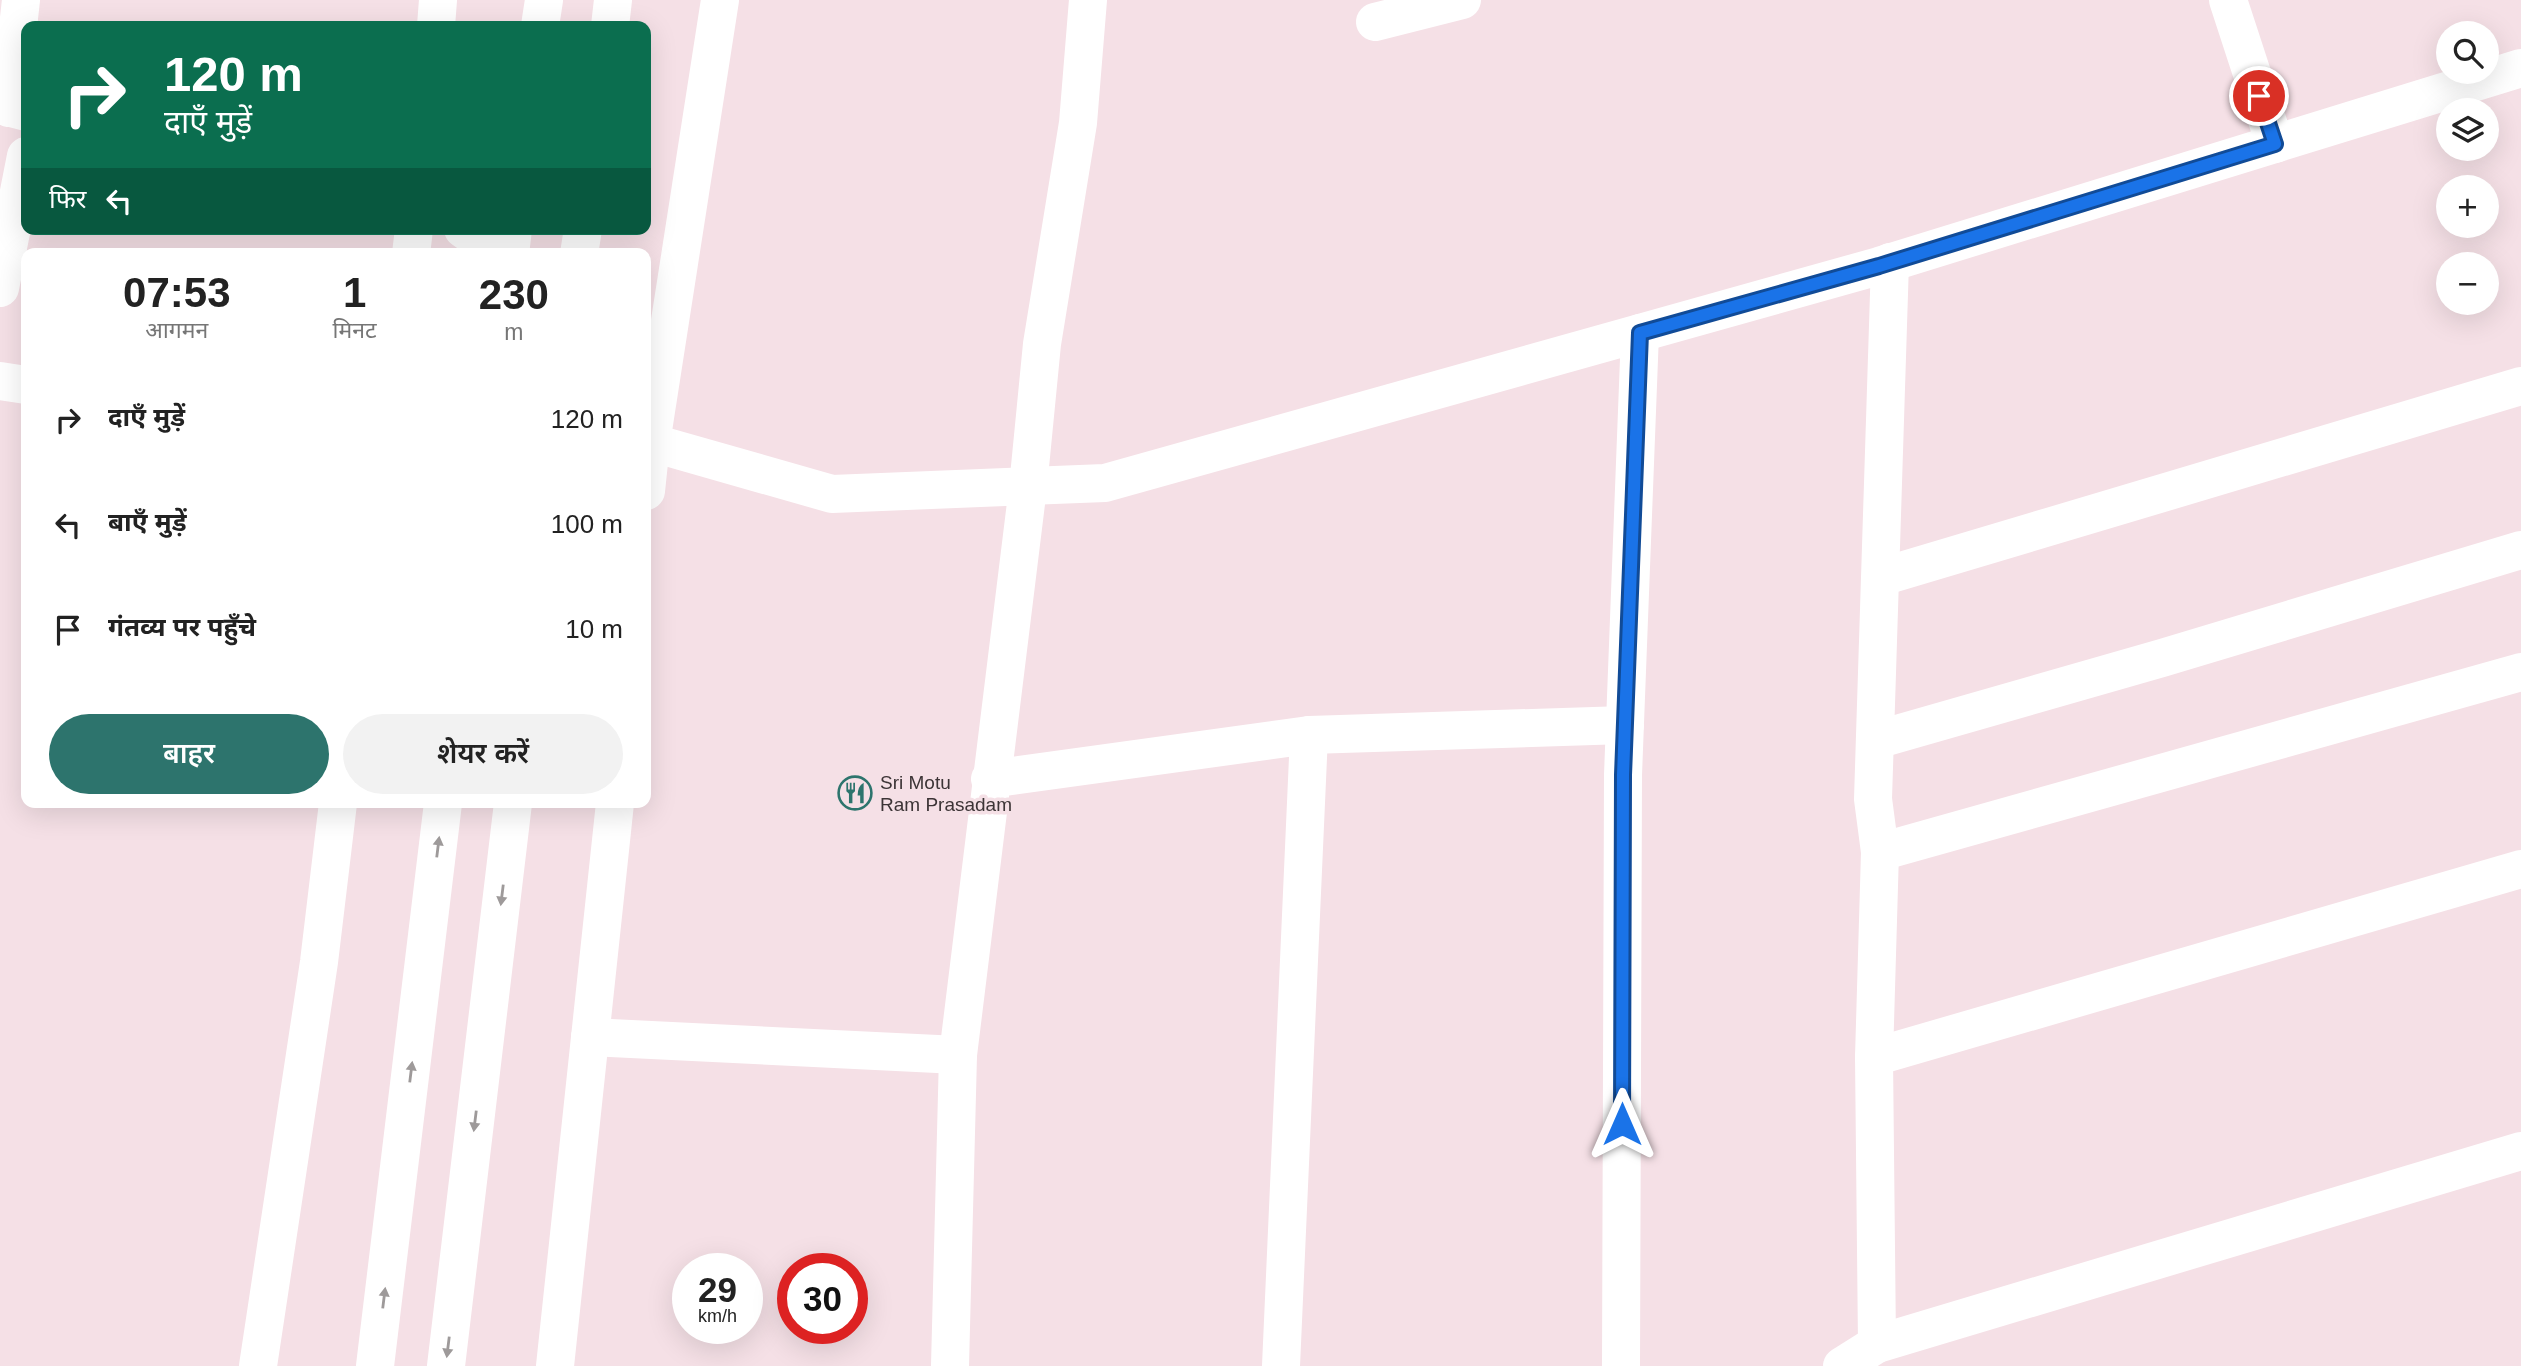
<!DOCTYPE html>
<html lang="hi">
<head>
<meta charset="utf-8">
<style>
	:root { --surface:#fff; --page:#f2f2f2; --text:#222; --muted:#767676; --accent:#2d746d }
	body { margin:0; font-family:Arial,"Noto Sans Devanagari",sans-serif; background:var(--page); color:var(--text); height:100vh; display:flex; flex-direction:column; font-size:26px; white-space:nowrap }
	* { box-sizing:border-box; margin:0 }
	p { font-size:23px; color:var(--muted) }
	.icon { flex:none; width:38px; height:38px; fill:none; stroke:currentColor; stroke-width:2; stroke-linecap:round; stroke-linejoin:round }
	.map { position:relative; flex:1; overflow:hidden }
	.sheet { position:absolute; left:21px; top:248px; width:630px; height:560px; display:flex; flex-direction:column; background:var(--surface); border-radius:14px; box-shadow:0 7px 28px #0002 }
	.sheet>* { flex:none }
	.banner { position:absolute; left:21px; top:21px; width:630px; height:214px; border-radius:14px; box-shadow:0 7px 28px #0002; background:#0b6e4f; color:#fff; overflow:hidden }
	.fabs { position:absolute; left:2436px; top:21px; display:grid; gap:14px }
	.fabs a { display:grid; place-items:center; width:63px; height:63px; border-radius:50%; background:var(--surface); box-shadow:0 7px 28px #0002; font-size:35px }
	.speed { position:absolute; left:672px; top:1253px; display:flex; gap:14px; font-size:35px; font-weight:700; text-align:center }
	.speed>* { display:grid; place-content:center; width:91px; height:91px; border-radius:50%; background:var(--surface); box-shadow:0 7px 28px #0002; line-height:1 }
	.speed small { font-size:18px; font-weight:400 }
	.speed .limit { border:10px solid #d22; background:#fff; color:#111 }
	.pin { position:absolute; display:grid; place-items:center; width:60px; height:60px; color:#fff; margin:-30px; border:4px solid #fff; border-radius:50%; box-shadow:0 2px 7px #0007 }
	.me { position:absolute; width:77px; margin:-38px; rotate:0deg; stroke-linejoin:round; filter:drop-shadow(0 0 5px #0008) }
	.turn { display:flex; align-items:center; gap:24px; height:147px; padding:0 28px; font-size:32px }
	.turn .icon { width:91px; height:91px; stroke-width:2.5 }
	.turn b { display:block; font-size:49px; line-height:60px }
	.then { display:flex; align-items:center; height:66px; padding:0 28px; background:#0003; gap:14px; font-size:26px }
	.eta { display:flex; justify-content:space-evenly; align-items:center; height:119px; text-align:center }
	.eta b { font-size:42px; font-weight:600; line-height:49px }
	.cta { display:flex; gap:14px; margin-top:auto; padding:14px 28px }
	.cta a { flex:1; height:80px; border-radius:42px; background:var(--accent); color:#fff; font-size:28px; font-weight:600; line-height:80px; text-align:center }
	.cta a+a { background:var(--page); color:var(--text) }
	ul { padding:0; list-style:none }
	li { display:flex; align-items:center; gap:21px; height:105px; padding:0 28px }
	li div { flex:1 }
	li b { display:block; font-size:26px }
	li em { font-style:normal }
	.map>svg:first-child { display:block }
</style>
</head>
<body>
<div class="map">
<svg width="2521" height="1366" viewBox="0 0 2521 1366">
	<rect width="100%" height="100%" fill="#f5e0e6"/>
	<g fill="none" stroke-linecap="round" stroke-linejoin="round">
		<!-- minor -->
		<g stroke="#fff" stroke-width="38">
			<path d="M2228,0L2275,144"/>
			<path d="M1375,22L1462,0"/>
			<path d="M9,108L21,0"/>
			<path d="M0,288L26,156"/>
			<path d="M0,381L26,385"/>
			<path d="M646,441L832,494L1105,483L1879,266L2521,68"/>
			<path d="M1881,577L2521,386"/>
			<path d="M1876,740L2162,658L2521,550"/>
			<path d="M990,779L1309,735L1625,725"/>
			<path d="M1880,852L2521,672"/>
			<path d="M590,1037L958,1055L1028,487L1042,344L1078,123L1088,0"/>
			<path d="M1874,1057L2521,869"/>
			<path d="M1877,1344L2521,1151"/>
			<path d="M950,1366L958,1055"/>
			<path d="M1281,1366L1309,735"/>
			<path d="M1621,1366L1623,775L1640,333"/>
			<path d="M1842,1366L1877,1344L1874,1057L1880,852L1873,799L1890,262"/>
		</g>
		<!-- tertiary -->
		<g stroke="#fff" stroke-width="38">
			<path d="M436,26L438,0"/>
			<path d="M0,105L26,112"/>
			<path d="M463,229L499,254"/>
			<path d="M411,254L414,229"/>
			<path d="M646,491L651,443L720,0"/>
			<path d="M258,1366L319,962L338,803"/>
			<path d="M555,1366L615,803"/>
		</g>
		<!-- primary -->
		<g stroke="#fff" stroke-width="38">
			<path d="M540,26L544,0"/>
			<path d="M610,26L613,0"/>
			<path d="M510,254L513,229"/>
			<path d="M579,254L583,229"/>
			<path d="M375,1366L443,803"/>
			<path d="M446,1366L513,803"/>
		</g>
	</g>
	<!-- one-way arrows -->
	<defs><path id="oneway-solid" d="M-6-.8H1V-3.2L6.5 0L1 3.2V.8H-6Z" transform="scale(1.75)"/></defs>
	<g fill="#9e9a9a">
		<use href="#oneway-solid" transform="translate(438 847) rotate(-83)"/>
		<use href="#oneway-solid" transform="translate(502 895) rotate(97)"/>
		<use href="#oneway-solid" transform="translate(411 1072) rotate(-83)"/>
		<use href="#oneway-solid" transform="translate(475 1121) rotate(97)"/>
		<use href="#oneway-solid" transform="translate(384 1298) rotate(-83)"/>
		<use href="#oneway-solid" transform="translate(448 1347) rotate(97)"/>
	</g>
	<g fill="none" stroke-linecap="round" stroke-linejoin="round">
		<defs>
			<path id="route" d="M1622,1124L1623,775L1640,333L1879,266L2275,144L2259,96"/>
		</defs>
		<!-- route casing -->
		<use href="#route" stroke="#114b97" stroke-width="18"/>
		<!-- route -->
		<use href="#route" stroke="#1a73e8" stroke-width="12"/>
	</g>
	<!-- icons -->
	<defs>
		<symbol id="restaurant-ring" viewBox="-11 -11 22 22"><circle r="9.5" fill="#f5e0e6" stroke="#2d746d" stroke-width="1.5"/><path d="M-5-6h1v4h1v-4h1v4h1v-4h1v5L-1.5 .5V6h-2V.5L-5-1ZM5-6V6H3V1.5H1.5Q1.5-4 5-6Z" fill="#2d746d"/></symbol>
	</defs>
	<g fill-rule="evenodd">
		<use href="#restaurant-ring" x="836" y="774" width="38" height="38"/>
	</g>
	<g text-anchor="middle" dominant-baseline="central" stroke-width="7" stroke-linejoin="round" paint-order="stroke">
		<!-- poi labels -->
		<g font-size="19" fill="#3c3436" stroke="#f5e0e6" text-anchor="start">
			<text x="880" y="782">Sri Motu<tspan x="880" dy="22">Ram Prasadam</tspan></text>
		</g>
	</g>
</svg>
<div class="fabs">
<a><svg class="icon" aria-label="search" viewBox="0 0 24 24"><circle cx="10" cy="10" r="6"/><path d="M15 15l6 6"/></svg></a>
<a><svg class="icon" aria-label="layers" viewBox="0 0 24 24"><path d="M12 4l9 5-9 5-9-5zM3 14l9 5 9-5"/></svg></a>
<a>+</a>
<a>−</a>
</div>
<div class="speed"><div>29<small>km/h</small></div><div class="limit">30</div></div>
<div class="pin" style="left:2259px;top:96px;background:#d93025"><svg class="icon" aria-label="arrive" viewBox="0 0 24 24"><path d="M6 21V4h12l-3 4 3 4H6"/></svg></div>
<svg class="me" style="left:1622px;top:1124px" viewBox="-20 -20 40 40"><path d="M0-17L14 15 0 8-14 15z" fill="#1a73e8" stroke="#fff" stroke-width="4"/></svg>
<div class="banner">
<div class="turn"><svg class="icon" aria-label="right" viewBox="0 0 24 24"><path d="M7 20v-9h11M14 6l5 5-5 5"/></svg><div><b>120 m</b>दाएँ मुड़ें</div></div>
<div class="then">फिर<svg class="icon" aria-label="left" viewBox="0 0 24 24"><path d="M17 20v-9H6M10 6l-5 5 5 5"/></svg></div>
</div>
<section class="sheet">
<div class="eta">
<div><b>07:53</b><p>आगमन</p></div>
<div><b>1</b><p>मिनट</p></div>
<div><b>230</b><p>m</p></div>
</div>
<ul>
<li><svg class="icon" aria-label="right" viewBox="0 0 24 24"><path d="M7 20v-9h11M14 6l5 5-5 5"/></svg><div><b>दाएँ मुड़ें</b></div><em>120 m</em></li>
<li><svg class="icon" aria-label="left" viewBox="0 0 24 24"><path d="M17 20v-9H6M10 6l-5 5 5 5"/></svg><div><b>बाएँ मुड़ें</b></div><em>100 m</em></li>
<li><svg class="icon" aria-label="arrive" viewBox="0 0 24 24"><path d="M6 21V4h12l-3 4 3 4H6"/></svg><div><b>गंतव्य पर पहुँचे</b></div><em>10 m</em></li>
</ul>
<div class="cta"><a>बाहर</a><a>शेयर करें</a></div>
</section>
</div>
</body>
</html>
